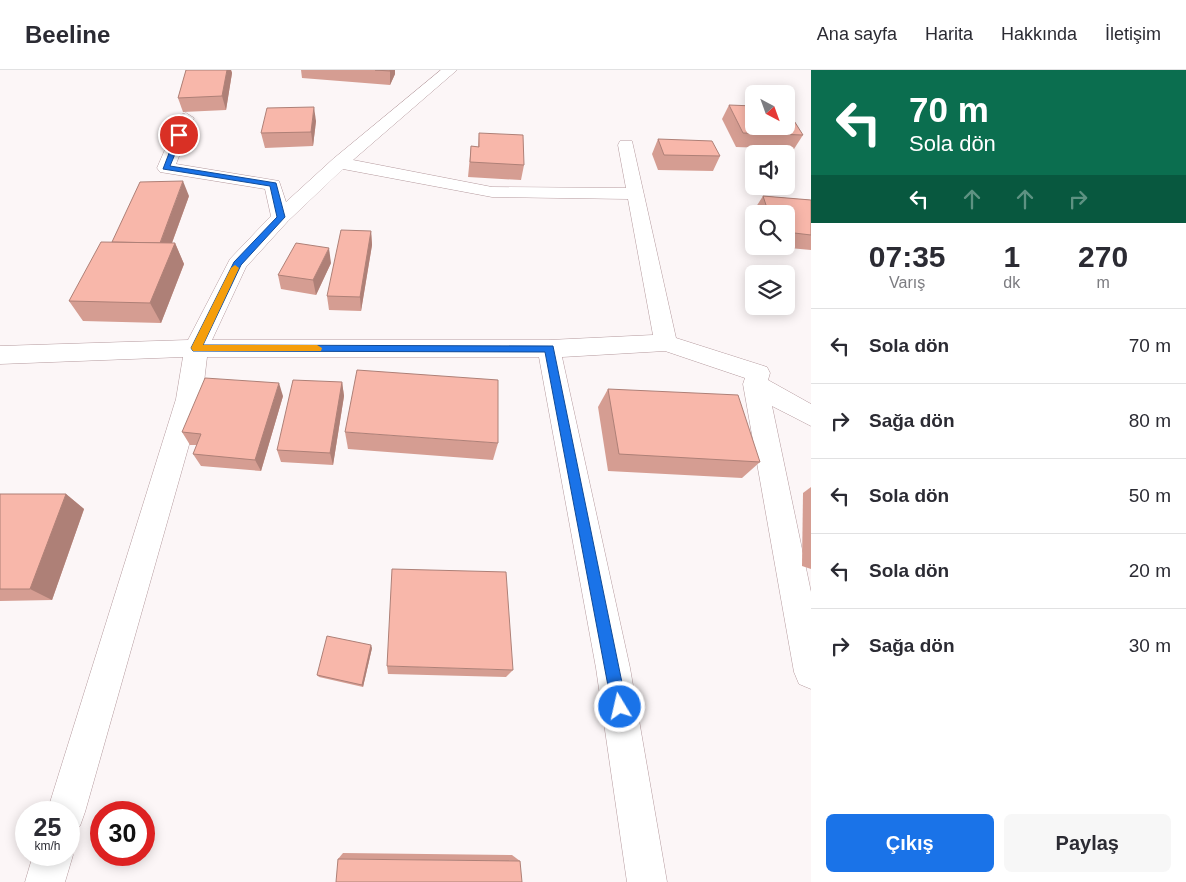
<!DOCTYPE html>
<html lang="tr">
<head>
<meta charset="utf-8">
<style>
	:root { --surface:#fff; --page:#f7f7f7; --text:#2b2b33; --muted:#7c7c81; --line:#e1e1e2; --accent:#1a73e8 }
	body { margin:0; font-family:Arial,sans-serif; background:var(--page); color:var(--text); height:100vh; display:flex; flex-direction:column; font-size:19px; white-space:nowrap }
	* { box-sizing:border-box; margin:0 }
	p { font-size:16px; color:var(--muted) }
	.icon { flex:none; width:28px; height:28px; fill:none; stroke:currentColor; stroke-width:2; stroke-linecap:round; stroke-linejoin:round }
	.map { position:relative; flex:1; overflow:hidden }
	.sheet { display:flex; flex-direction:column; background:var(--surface); width:375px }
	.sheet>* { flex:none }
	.banner { background:#0b6e4f; color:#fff; overflow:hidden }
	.needle { width:32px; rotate:139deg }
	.tools { position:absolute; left:745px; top:15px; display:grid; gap:10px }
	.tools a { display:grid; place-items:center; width:50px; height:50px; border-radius:8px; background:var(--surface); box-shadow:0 2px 12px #0003; font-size:25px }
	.speed { position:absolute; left:15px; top:731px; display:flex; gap:10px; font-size:25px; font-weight:700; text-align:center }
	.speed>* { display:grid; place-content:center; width:65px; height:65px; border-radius:50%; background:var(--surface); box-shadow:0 2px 12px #0003; line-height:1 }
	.speed small { font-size:12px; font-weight:400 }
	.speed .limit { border:8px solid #d22; background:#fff; color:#111 }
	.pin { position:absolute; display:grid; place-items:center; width:42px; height:42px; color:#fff; margin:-21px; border:2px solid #fff; border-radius:50%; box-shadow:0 1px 5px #0007 }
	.me { position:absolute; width:55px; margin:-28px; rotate:351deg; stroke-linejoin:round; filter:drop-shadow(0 0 4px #0008) }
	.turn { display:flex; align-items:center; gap:18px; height:105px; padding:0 15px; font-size:22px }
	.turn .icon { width:65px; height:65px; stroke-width:2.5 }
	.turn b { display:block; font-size:35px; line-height:42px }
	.lanes { display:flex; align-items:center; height:48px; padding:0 15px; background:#0003; justify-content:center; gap:25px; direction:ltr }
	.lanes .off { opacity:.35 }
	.eta { display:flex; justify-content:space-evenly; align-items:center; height:85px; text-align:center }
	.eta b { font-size:30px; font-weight:700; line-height:35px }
	.action { display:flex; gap:10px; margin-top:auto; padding:10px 15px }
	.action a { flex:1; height:58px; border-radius:8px; background:var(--accent); color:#fff; font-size:20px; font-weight:700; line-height:58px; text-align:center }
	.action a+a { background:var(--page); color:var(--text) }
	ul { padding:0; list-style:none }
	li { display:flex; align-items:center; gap:15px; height:75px; padding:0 15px; border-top:1px solid var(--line) }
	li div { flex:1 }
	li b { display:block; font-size:19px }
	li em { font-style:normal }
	header { display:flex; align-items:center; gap:30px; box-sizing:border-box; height:70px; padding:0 25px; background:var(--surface); border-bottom:1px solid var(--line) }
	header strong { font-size:24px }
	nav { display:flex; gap:28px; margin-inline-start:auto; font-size:18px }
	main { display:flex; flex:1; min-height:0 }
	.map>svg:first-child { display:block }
</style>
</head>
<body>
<header>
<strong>Beeline</strong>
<nav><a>Ana sayfa</a><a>Harita</a><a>Hakkında</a><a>İletişim</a></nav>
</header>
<main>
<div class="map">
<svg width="811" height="812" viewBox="0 0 811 812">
	<rect width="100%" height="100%" fill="#fcf6f7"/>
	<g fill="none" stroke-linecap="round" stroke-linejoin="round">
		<defs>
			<g id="minor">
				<path d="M441,0H457L353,90L492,117L626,118L618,75L620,71H632L676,268L767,297L770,303L768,310L811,334V356L772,336L811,522V619L799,614L794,602L743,314L745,308L665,281L562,287L630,598L667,812H627L596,598L539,287H207L202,329L85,742L80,756L69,760V742H47L176,329L183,287L0,294V276L188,270L230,189L271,146L265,119L160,102L157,98L180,45L186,43L194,48L176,94L279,111L286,132L333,89ZM343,99L492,127L628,129L653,265L549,270H212L246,197L288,151Z"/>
				<path d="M69,775L73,785L65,812H25L33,785H69Z"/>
			</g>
		</defs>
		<!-- minor casing -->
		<use href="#minor" stroke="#b59a9e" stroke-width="1"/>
		<!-- minor -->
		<use href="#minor" fill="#fff" fill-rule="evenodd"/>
	</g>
	<!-- wall -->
	<g fill="#d59d92">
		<path d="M186,0H231L232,3L226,40L183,42L178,28Z"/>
		<path d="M301,0H395V4L390,15L302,8Z"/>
		<path d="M729,35L803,65L794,79L736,77L722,49Z"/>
		<path d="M316,51L313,76L265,78L261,63Z"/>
		<path d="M479,63L524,95L521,110L468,107L471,76L478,77Z"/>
		<path d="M658,69L720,86L713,101L658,100L652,84Z"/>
		<path d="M189,126L172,173H175L184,194L161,253L83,251L69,231L112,172Z"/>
		<path d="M763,126L811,130V180L768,176H786V144H755L754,140Z"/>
		<path d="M371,161L372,175L361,241L329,240L327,226Z"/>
		<path d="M331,193L316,225L281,219L278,205Z"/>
		<path d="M342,312L344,326L333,395L281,392L277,380Z"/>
		<path d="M608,319L760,392L742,408L608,401L598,337Z"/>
		<path d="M283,326L261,401L201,396L193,384L197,375H190L182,362Z"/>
		<path d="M345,362L498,373L493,390L348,379Z"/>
		<path d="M811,417V499L802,496L803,423Z"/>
		<path d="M0,424H66L84,439L52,530L0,531Z"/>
		<path d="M372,578L363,617L319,607L317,605Z"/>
		<path d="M387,596L513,600L506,607L388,604Z"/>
		<path d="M343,783L512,785L520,791L338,789Z"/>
	</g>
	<!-- shaded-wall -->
	<g fill="#ae8077">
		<path d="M227,0H231L232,3L226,40L222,26Z"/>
		<path d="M390,0H395V4L390,15Z"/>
		<path d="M314,37L316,51L313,76L311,62Z"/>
		<path d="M183,111L189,126L166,189L160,174Z"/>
		<path d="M371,161L372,175L361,241L360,227Z"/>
		<path d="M175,173L184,194L161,253L150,233Z"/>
		<path d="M329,178L331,193L316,225L313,210Z"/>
		<path d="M342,312L344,326L333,395L330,383Z"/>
		<path d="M279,313L283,326L261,401L255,390Z"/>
		<path d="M66,424L84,439L52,530L30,519Z"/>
		<path d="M371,575L372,578L363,617L362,615Z"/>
	</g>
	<!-- building -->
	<g fill="#f8b7aa" stroke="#ae8077">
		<path d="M186,0H227L222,26L178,28Z"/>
		<path d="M375,0H390V1Z"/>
		<path d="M729,35L754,36V56H786V38L803,65L743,63Z"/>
		<path d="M314,37L311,62L261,63L267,38Z"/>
		<path d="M479,63L523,65L524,95L470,92L471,76L479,77Z"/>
		<path d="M658,69L712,71L720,86L664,85Z"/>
		<path d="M183,111L160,173L112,172L140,112Z"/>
		<path d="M763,126L811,130V165L786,162V144H769Z"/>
		<path d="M341,160L371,161L360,227L327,226Z"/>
		<path d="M101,172L175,173L150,233L69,231Z"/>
		<path d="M296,173L329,178L313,210L278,205Z"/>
		<path d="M357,300L498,310V373L345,362Z"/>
		<path d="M205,308L279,313L255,390L193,384L201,364L182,362Z"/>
		<path d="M293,310L342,312L330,383L277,380Z"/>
		<path d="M608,319L738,325L760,392L619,384Z"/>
		<path d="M0,424H66L30,519H0Z"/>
		<path d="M392,499L506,502L513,600L387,596Z"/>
		<path d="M327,566L371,575L362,615L317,605Z"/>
		<path d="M338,789L520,791L522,812H336Z"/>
	</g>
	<!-- route -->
	<path fill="#1a73e8" stroke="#114b97" d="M179,63L183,65L170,96L276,113L285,147L241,195L203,275L553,276L627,637L625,642L620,644L614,642L612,637L545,282L193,281L191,278L234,192L277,147L270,116L163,99L176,65Z"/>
	<!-- slow -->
	<path fill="#f59e0b" d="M235,195L239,198L203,275H317L322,278L321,281H193L191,278L231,198Z"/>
</svg>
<div class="tools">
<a><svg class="needle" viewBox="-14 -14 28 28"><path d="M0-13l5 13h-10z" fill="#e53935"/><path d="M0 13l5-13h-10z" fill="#7c7c81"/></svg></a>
<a><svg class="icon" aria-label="sound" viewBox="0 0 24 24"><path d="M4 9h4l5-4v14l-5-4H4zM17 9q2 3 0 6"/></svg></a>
<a><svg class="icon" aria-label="search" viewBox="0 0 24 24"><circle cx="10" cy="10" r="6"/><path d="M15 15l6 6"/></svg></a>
<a><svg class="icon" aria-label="layers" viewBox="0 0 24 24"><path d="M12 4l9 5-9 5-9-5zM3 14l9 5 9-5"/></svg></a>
</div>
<div class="speed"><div>25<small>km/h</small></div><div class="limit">30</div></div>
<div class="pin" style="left:179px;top:65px;background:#d93025"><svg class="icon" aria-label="arrive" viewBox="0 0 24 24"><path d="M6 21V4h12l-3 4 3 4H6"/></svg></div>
<svg class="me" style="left:620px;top:637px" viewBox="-20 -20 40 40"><circle r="17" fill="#1a73e8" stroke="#fff" stroke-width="3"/><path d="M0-11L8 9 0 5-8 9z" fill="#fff"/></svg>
</div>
<section class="sheet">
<div class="banner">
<div class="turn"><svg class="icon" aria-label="left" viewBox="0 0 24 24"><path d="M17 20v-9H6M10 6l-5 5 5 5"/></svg><div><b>70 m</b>Sola dön</div></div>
<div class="lanes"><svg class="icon" aria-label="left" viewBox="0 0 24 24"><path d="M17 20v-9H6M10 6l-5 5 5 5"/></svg><svg class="icon off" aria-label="ahead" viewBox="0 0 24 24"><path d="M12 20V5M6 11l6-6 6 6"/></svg><svg class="icon off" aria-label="ahead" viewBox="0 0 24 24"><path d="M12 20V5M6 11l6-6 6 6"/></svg><svg class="icon off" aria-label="right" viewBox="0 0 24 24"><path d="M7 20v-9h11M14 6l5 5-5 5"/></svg></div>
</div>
<div class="eta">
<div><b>07:35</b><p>Varış</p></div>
<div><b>1</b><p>dk</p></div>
<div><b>270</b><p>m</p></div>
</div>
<ul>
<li><svg class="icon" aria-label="left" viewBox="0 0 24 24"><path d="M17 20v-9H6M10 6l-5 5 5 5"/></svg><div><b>Sola dön</b></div><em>70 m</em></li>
<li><svg class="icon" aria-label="right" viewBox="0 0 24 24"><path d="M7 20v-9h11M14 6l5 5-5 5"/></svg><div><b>Sağa dön</b></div><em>80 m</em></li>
<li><svg class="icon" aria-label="left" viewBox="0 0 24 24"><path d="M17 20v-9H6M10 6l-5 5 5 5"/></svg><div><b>Sola dön</b></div><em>50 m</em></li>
<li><svg class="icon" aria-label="left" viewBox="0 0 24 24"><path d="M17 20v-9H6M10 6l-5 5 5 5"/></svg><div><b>Sola dön</b></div><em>20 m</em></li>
<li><svg class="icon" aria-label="right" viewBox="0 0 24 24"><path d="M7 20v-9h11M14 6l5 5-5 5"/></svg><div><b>Sağa dön</b></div><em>30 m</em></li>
</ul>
<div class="action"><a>Çıkış</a><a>Paylaş</a></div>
</section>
</main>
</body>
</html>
